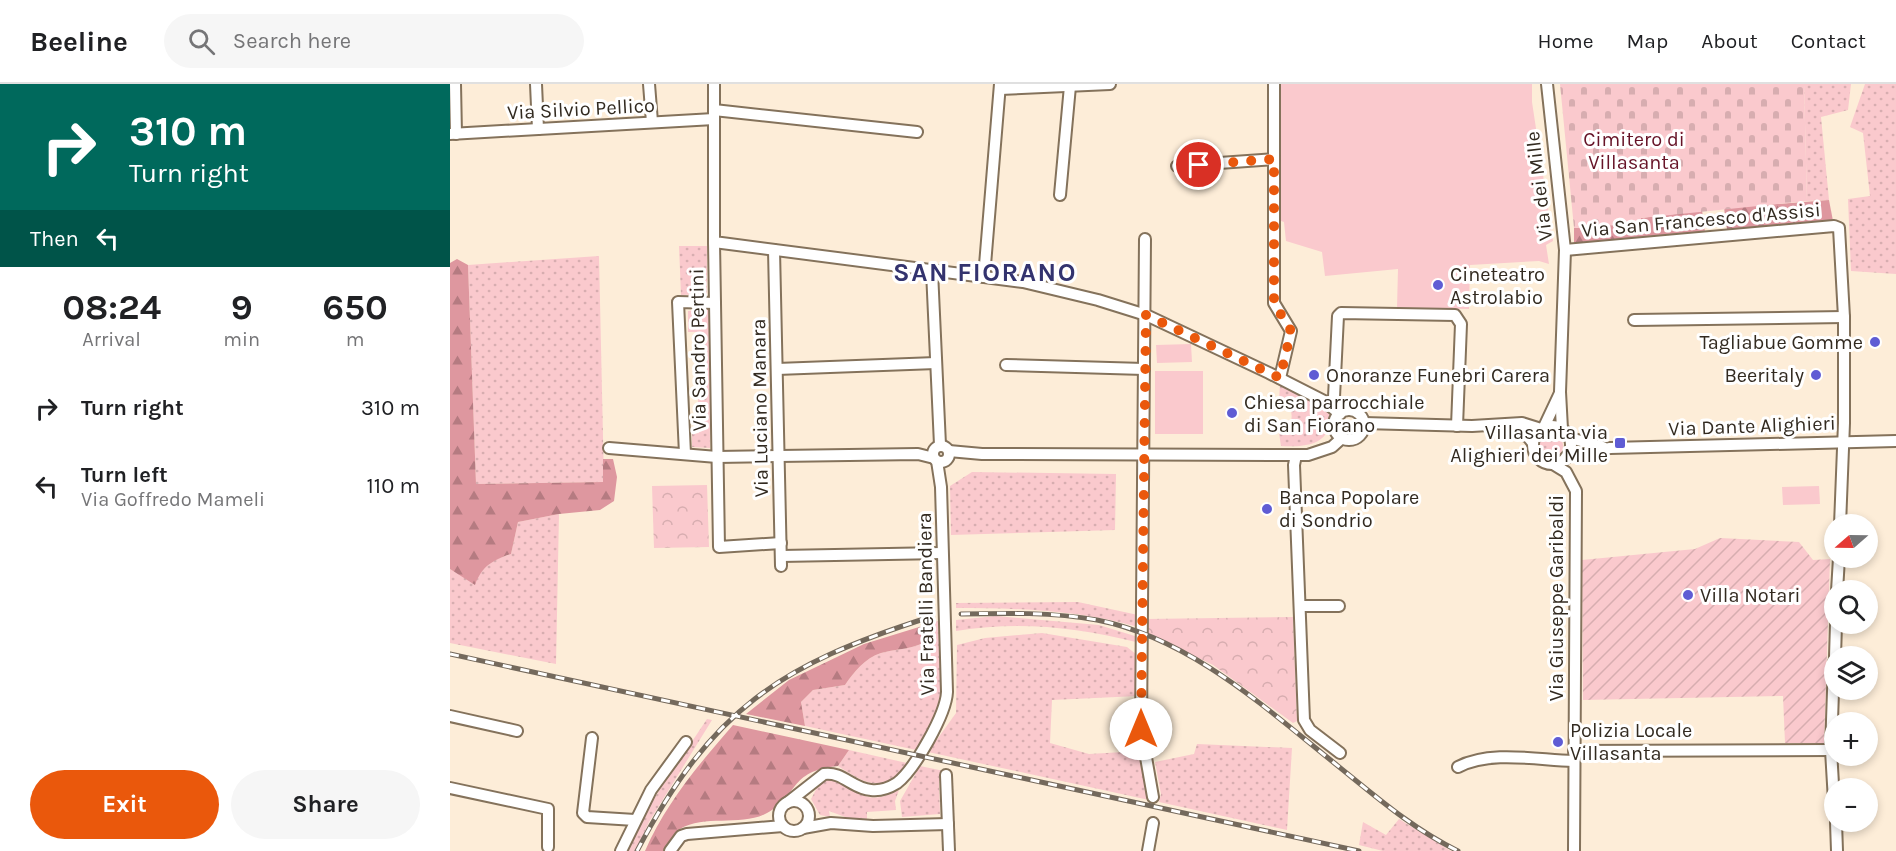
<!DOCTYPE html>
<html lang="en">
<head>
<meta charset="utf-8">
<style>
	:root { --surface:#fff; --page:#f6f6f6; --text:#202124; --muted:#757577; --line:#e0e0e0; --accent:#ea580c }
	body { margin:0; font-family:Karla,sans-serif; background:var(--page); color:var(--text); height:100vh; display:flex; flex-direction:column; font-size:22px; white-space:nowrap }
	* { box-sizing:border-box; margin:0 }
	p { font-size:20px; color:var(--muted) }
	.icon { flex:none; width:33px; height:33px; fill:none; stroke:currentColor; stroke-width:2; stroke-linecap:round; stroke-linejoin:round }
	.map { position:relative; flex:1; overflow:hidden }
	.panel { display:flex; flex-direction:column; background:var(--surface); width:450px }
	.panel>* { flex:none }
	.top-card { background:#00695c; color:#fff; overflow:hidden }
	.needle { width:39px; rotate:250deg }
	.fabs { position:absolute; left:1374px; top:430px; display:grid; gap:12px }
	.fabs a { display:grid; place-items:center; width:54px; height:54px; border-radius:50%; background:var(--surface); box-shadow:0 3px 9px #0003; font-size:30px }
	.pin { position:absolute; display:grid; place-items:center; width:51px; height:51px; color:#fff; margin:-26px; border:3px solid #fff; border-radius:50%; box-shadow:0 2px 6px #0007 }
	.me { position:absolute; width:66px; margin:-33px; rotate:0deg; stroke-linejoin:round; filter:drop-shadow(0 0 4px #0008) }
	.turn { display:flex; align-items:center; gap:21px; height:126px; padding:0 30px; font-size:27px }
	.turn .icon { width:78px; height:78px; stroke-width:2.5 }
	.turn b { display:block; font-size:42px; line-height:51px }
	.then { display:flex; align-items:center; height:57px; padding:0 30px; background:#0003; gap:12px; font-size:22px }
	.eta { display:flex; justify-content:space-evenly; align-items:center; height:102px; text-align:center }
	.eta b { font-size:36px; font-weight:700; line-height:42px }
	.action { display:flex; gap:12px; margin-top:auto; padding:12px 30px }
	.action a { flex:1; height:69px; border-radius:36px; background:var(--accent); color:#fff; font-size:24px; font-weight:700; line-height:69px; text-align:center }
	.action a+a { background:var(--page); color:var(--text) }
	ul { padding:0; list-style:none }
	li { display:flex; align-items:center; gap:18px; height:78px; padding:0 30px }
	li div { flex:1 }
	li b { display:block; font-size:22px }
	li em { font-style:normal }
	header { display:flex; align-items:center; gap:36px; box-sizing:border-box; height:84px; padding:0 30px; background:var(--surface); border-bottom:2px solid var(--line) }
	header strong { font-size:28px }
	nav { display:flex; gap:33px; margin-inline-start:auto; font-size:21px }
	.search { width:420px; height:54px; background:var(--page); display:flex; align-items:center; gap:15px; box-sizing:border-box; padding:0 21px; border-radius:33px; color:var(--muted); font-size:22px }
	main { display:flex; flex:1; min-height:0 }
	.map>svg:first-child { display:block }
</style>
</head>
<body>
<header>
<strong>Beeline</strong>
<div class="search"><svg class="icon" aria-label="search" viewBox="0 0 24 24"><circle cx="10" cy="10" r="6"/><path d="M15 15l6 6"/></svg>Search here</div>
<nav><a>Home</a><a>Map</a><a>About</a><a>Contact</a></nav>
</header>
<main>
<section class="panel">
<div class="top-card">
<div class="turn"><svg class="icon" aria-label="right" viewBox="0 0 24 24"><path d="M7 20v-9h11M14 6l5 5-5 5"/></svg><div><b>310 m</b>Turn right</div></div>
<div class="then">Then<svg class="icon" aria-label="left" viewBox="0 0 24 24"><path d="M17 20v-9H6M10 6l-5 5 5 5"/></svg></div>
</div>
<div class="eta">
<div><b>08:24</b><p>Arrival</p></div>
<div><b>9</b><p>min</p></div>
<div><b>650</b><p>m</p></div>
</div>
<ul>
<li><svg class="icon" aria-label="right" viewBox="0 0 24 24"><path d="M7 20v-9h11M14 6l5 5-5 5"/></svg><div><b>Turn right</b></div><em>310 m</em></li>
<li><svg class="icon" aria-label="left" viewBox="0 0 24 24"><path d="M17 20v-9H6M10 6l-5 5 5 5"/></svg><div><b>Turn left</b><p>Via Goffredo Mameli</p></div><em>110 m</em></li>
</ul>
<div class="action"><a>Exit</a><a>Share</a></div>
</section>
<div class="map">
<svg width="1446" height="767" viewBox="0 0 1446 767">
	<defs>
		<pattern id="grass-dots" width="8" height="8" patternUnits="userSpaceOnUse" patternTransform="scale(1.5)"><rect width="8" height="8" fill="#fac9cd"/><path d="M2 2h.1M6 6h.1" fill="none" stroke="#d7adb0" stroke-width="1.8" stroke-linecap="round"/></pattern>
		<pattern id="forest-firs" width="22" height="20" patternUnits="userSpaceOnUse" patternTransform="scale(1.5)"><rect width="22" height="20" fill="#de979f"/><path d="M5 1l3.5 6h-7zM16 11l3.5 6h-7z" fill="#b57b81"/></pattern>
		<pattern id="cemetery-stones" width="16" height="16" patternUnits="userSpaceOnUse" patternTransform="scale(1.5)"><rect width="16" height="16" fill="#fac9cd"/><path d="M2 7V4a2 2 0 0 1 4 0v3zM10 15v-3a2 2 0 0 1 4 0v3z" fill="#d7adb0"/></pattern>
		<pattern id="park-crowns" width="20" height="18" patternUnits="userSpaceOnUse" patternTransform="scale(1.5)"><rect width="20" height="18" fill="#fac9cd"/><path d="M2 6a3 3 0 1 1 6 0M12 15a3 3 0 1 1 6 0" fill="none" stroke="#d7adb0"/></pattern>
		<pattern id="garden-furrows" width="10" height="10" patternUnits="userSpaceOnUse" patternTransform="scale(1.5)"><rect width="10" height="10" fill="#fac9cd"/><path d="M-1 1l2-2M0 10L10 0M9 11l2-2" fill="none" stroke="#d7adb0"/></pattern>
	</defs>
	<rect width="100%" height="100%" fill="#fdedd8"/>
	<!-- grass -->
	<g fill="url(#grass-dots)">
		<path d="M1354,0H1401L1398,26L1371,33L1379,116L1357,117Z"/>
		<path d="M1415,0H1446V190L1401,187L1398,115L1420,112L1413,49L1400,43Z"/>
		<path d="M229,162H257V210L231,211Z"/>
		<path d="M149,172L154,398L26,400L18,181Z"/>
		<path d="M259,225L260,364L242,363V350L249,349L246,248H238V227Z"/>
		<path d="M830,300C844,307 866,313 876,325C881,330 881,335 879,342C875,363 847,363 831,362L829,349C841,344 844,335 840,324L829,316Z"/>
		<circle cx="1101" cy="362" r="12"/>
		<path d="M522,388L666,390L665,446L501,451L500,402Z"/>
		<path d="M109,430L106,580L0,559V485L9,490H29L41,477L61,470L68,438Z"/>
		<path d="M628,518L688,531V543C628,526 568,524 506,524V519Z"/>
		<path d="M546,532L649,541L688,553L686,558C625,543 568,537 506,547V536Z"/>
		<path d="M488,537L491,604L487,629L466,666L355,642L351,618L363,606L395,601C404,588 415,574 431,569C449,564 465,566 481,554L482,539Z"/>
		<path d="M592,549L677,563L687,571L688,612L602,616L600,659L639,670L691,667L699,716L478,668L506,629L507,561L535,554Z"/>
		<path d="M257,635L262,636L199,738L186,767H177L195,728Z"/>
		<path d="M747,660L842,664L837,746L709,718L711,710L705,678L744,670Z"/>
		<path d="M399,666L457,679C434,711 415,700 388,682Z"/>
		<path d="M470,682L494,687L495,697H489L490,730L452,733L450,717Z"/>
		<path d="M377,696C409,695 406,728 449,706L445,717L446,726L417,728V735L398,734L379,727L380,733L370,731L361,715L369,700Z"/>
		<path d="M949,735L1001,767H933L909,761L913,738L936,751Z"/>
	</g>
	<!-- forest -->
	<g fill="url(#forest-firs)">
		<path d="M1379,116L1383,137L1277,145L1274,124Z"/>
		<path d="M1252,126L1255,148L1124,162V144L1191,139V134Z"/>
		<path d="M7,175L18,181L26,400L153,398V375H163L167,393L164,417L150,426L109,430L68,438L61,470C43,476 32,482 25,501L0,485V179Z"/>
		<path d="M482,539L481,554C465,566 449,564 431,569C415,574 404,588 395,601L363,606L351,618L355,642L296,630L339,596L414,560Z"/>
		<path d="M283,641L399,666L388,682C338,687 349,712 317,729C292,743 255,730 230,745C224,749 218,761 213,767H195C216,719 249,680 283,641Z"/>
	</g>
	<!-- cemetery -->
	<path fill="url(#cemetery-stones)" d="M1110,0H1354L1357,117L1191,134V139L1124,144Z"/>
	<!-- park -->
	<g fill="url(#park-crowns)">
		<path d="M257,401L259,463L204,464L202,402Z"/>
		<path d="M843,533L847,637L843,639L763,581L695,548L696,535Z"/>
	</g>
	<!-- garden -->
	<path fill="url(#garden-furrows)" d="M1270,454L1349,458L1363,476L1380,475L1374,659H1335L1333,612L1133,616L1132,476L1245,465Z"/>
	<!-- pitch -->
	<g fill="#fac9cd">
		<path d="M831,0H1082V18L1103,157L1096,161L1099,180L1089,177L1020,181L1019,225L947,224L948,185L875,192L872,168L836,157L834,138L828,136Z"/>
		<path d="M741,260L742,278L707,279L706,261Z"/>
		<rect x="705" y="287" width="48" height="63"/>
		<path d="M1369,402L1370,420L1333,421L1332,403Z"/>
	</g>
	<g fill="none" stroke-linecap="round" stroke-linejoin="round">
		<defs>
			<g id="minor">
				<path d="M5,0L6,50"/>
				<path d="M86,0L88,45"/>
				<path d="M199,0L202,38"/>
				<path d="M264,0V158L573,198L648,216L696,231L819,289L874,317L890,330"/>
				<path d="M824,0V219L841,247L830,294"/>
				<path d="M1097,0L1115,166L1110,308L1112,345"/>
				<path d="M550,5L660,0"/>
				<path d="M264,26L467,48"/>
				<path d="M0,50L264,35"/>
				<path d="M727,82L824,75"/>
				<path d="M610,111L620,2"/>
				<path d="M695,155L691,645L703,713"/>
				<path d="M264,158L269,463L331,459"/>
				<path d="M324,166L331,482"/>
				<path d="M1115,166L1384,142L1389,144L1394,233V339L1390,441"/>
				<path d="M482,187L490,361"/>
				<path d="M534,193L550,0"/>
				<path d="M1184,236L1394,233"/>
				<path d="M556,281L694,285"/>
				<path d="M327,285L486,279"/>
				<path d="M880,322L884,313L888,232L891,229L1005,231L1011,240L1007,342"/>
				<circle cx="899" cy="341" r="15"/>
				<path d="M914,339L1022,342L1072,339L1091,345"/>
				<path d="M1055,342L1078,353L1083,359"/>
				<circle cx="1102" cy="361" r="19"/>
				<path d="M1094,343L1110,309"/>
				<path d="M1120,354L1153,363"/>
				<circle cx="491" cy="370" r="8"/>
				<path d="M159,364L267,373L468,370L484,374"/>
				<path d="M499,367L532,370L858,371L882,363L892,354"/>
				<path d="M235,370L228,218L265,219"/>
				<path d="M846,371L844,381L854,636L860,646L890,669"/>
				<path d="M1116,373L1160,364L1446,357"/>
				<path d="M1103,380L1116,388L1126,407L1124,767"/>
				<path d="M331,472L492,469"/>
				<path d="M1387,507L1389,474"/>
				<path d="M851,522H889"/>
				<path d="M1385,573L1386,540"/>
				<path d="M1384,578L1381,666L1384,717"/>
				<path d="M0,632L67,647"/>
				<path d="M142,654L133,729L137,733L185,736"/>
				<path d="M1124,667L1381,666"/>
				<path d="M1008,683C1041,666 1087,676 1123,677"/>
				<path d="M496,691L499,767"/>
				<path d="M0,704L98,725V763"/>
				<circle cx="344" cy="732" r="15"/>
				<path d="M337,719L374,690C392,687 403,705 421,706C429,707 439,704 447,699C465,685 496,630 497,608L491,403L487,377"/>
				<path d="M1386,738L1387,767"/>
				<path d="M353,744L381,739L423,742L498,740"/>
				<path d="M171,767L201,706L236,658"/>
				<path d="M220,767L231,752L237,750L333,742"/>
				<path d="M698,767L703,739"/>
			</g>
		</defs>
		<!-- minor casing -->
		<use href="#minor" stroke="#84725b" stroke-width="14"/>
		<!-- minor -->
		<use href="#minor" stroke="#fff" stroke-width="10"/>
		<defs>
			<g id="rail">
				<path d="M511,530C556,529 602,528 647,536C739,554 812,621 883,678C923,710 961,744 1008,767"/>
				<path d="M0,570L909,767"/>
				<path d="M187,767C262,625 329,581 480,533"/>
			</g>
		</defs>
		<!-- rail casing -->
		<use href="#rail" stroke="#74695c" stroke-width="5"/>
		<!-- rail -->
		<use href="#rail" stroke="#fff" stroke-width="3" stroke-dasharray="9" stroke-linecap="butt"/>
	</g>
	<g fill="none" stroke-linecap="round" stroke-linejoin="round">
		<!-- route -->
		<path stroke="#ea580c" stroke-width="10" stroke-dasharray="0 18" d="M691,645L696,231L830,294L841,247L824,219V75L749,81"/>
	</g>
	<!-- markers -->
	<g fill="#5f5cd4" stroke="#fff" stroke-width="2">
		<circle cx="988" cy="201" r="6"/>
		<circle cx="1425" cy="258" r="6"/>
		<circle cx="864" cy="291" r="6"/>
		<circle cx="1366" cy="291" r="6"/>
		<circle cx="782" cy="329" r="6"/>
		<rect x="1164" y="353" width="12" height="12" rx="3"/>
		<circle cx="817" cy="425" r="6"/>
		<circle cx="1238" cy="511" r="6"/>
		<circle cx="1108" cy="658" r="6"/>
	</g>
	<g text-anchor="middle" dominant-baseline="central" stroke-width="6" stroke-linejoin="round" paint-order="stroke">
		<!-- street labels -->
		<g font-size="20" fill="#322a20" stroke="#fff">
			<text transform="translate(131 25) rotate(-3)">Via Silvio Pellico</text>
			<text transform="translate(1089 102) rotate(-97)">Via dei Mille</text>
			<text transform="translate(1251 136) rotate(-5)">Via San Francesco d'Assisi</text>
			<text transform="translate(248 266) rotate(-91)">Via Sandro Pertini</text>
			<text transform="translate(310 324) rotate(-91)">Via Luciano Manara</text>
			<text transform="translate(1302 342) rotate(-2)">Via Dante Alighieri</text>
			<text transform="translate(1106 514) rotate(-90)">Via Giuseppe Garibaldi</text>
			<text transform="translate(476 520) rotate(-91)">Via Fratelli Bandiera</text>
		</g>
		<!-- park labels -->
		<g font-size="20" fill="#661327" stroke="#fff">
			<text x="1184" y="55">Cimitero di<tspan x="1184" dy="23">Villasanta</tspan></text>
		</g>
		<!-- poi labels -->
		<g font-size="20" fill="#322a20" stroke="#fff" text-anchor="start">
			<text x="1000" y="190">Cineteatro<tspan x="1000" dy="23">Astrolabio</tspan></text>
			<text x="1413" y="258" text-anchor="end">Tagliabue Gomme</text>
			<text x="876" y="291">Onoranze Funebri Carera</text>
			<text x="1354" y="291" text-anchor="end">Beeritaly</text>
			<text x="794" y="318">Chiesa parrocchiale<tspan x="794" dy="23">di San Fiorano</tspan></text>
			<text x="1158" y="348" text-anchor="end">Villasanta via<tspan x="1158" dy="23">Alighieri dei Mille</tspan></text>
			<text x="829" y="413">Banca Popolare<tspan x="829" dy="23">di Sondrio</tspan></text>
			<text x="1250" y="511">Villa Notari</text>
			<text x="1120" y="646">Polizia Locale<tspan x="1120" dy="23">Villasanta</tspan></text>
		</g>
		<!-- district labels -->
		<g font-size="26" font-weight="bold" letter-spacing="1.5" fill="#33336e" stroke="#fff">
			<text x="535" y="188">SAN FIORANO</text>
		</g>
	</g>
</svg>
<div class="fabs">
<a><svg class="needle" viewBox="-14 -14 28 28"><path d="M0-13l5 13h-10z" fill="#e53935"/><path d="M0 13l5-13h-10z" fill="#757577"/></svg></a>
<a><svg class="icon" aria-label="search" viewBox="0 0 24 24"><circle cx="10" cy="10" r="6"/><path d="M15 15l6 6"/></svg></a>
<a><svg class="icon" aria-label="layers" viewBox="0 0 24 24"><path d="M12 4l9 5-9 5-9-5zM3 14l9 5 9-5"/></svg></a>
<a>+</a>
<a>−</a>
</div>
<div class="pin" style="left:749px;top:81px;background:#d93025"><svg class="icon" aria-label="arrive" viewBox="0 0 24 24"><path d="M6 21V4h12l-3 4 3 4H6"/></svg></div>
<svg class="me" style="left:691px;top:645px" viewBox="-20 -20 40 40"><circle r="19" fill="#fff"/><path d="M0-13L10 11 0 6-10 11z" fill="#ea580c"/></svg>
</div>
</main>
</body>
</html>
